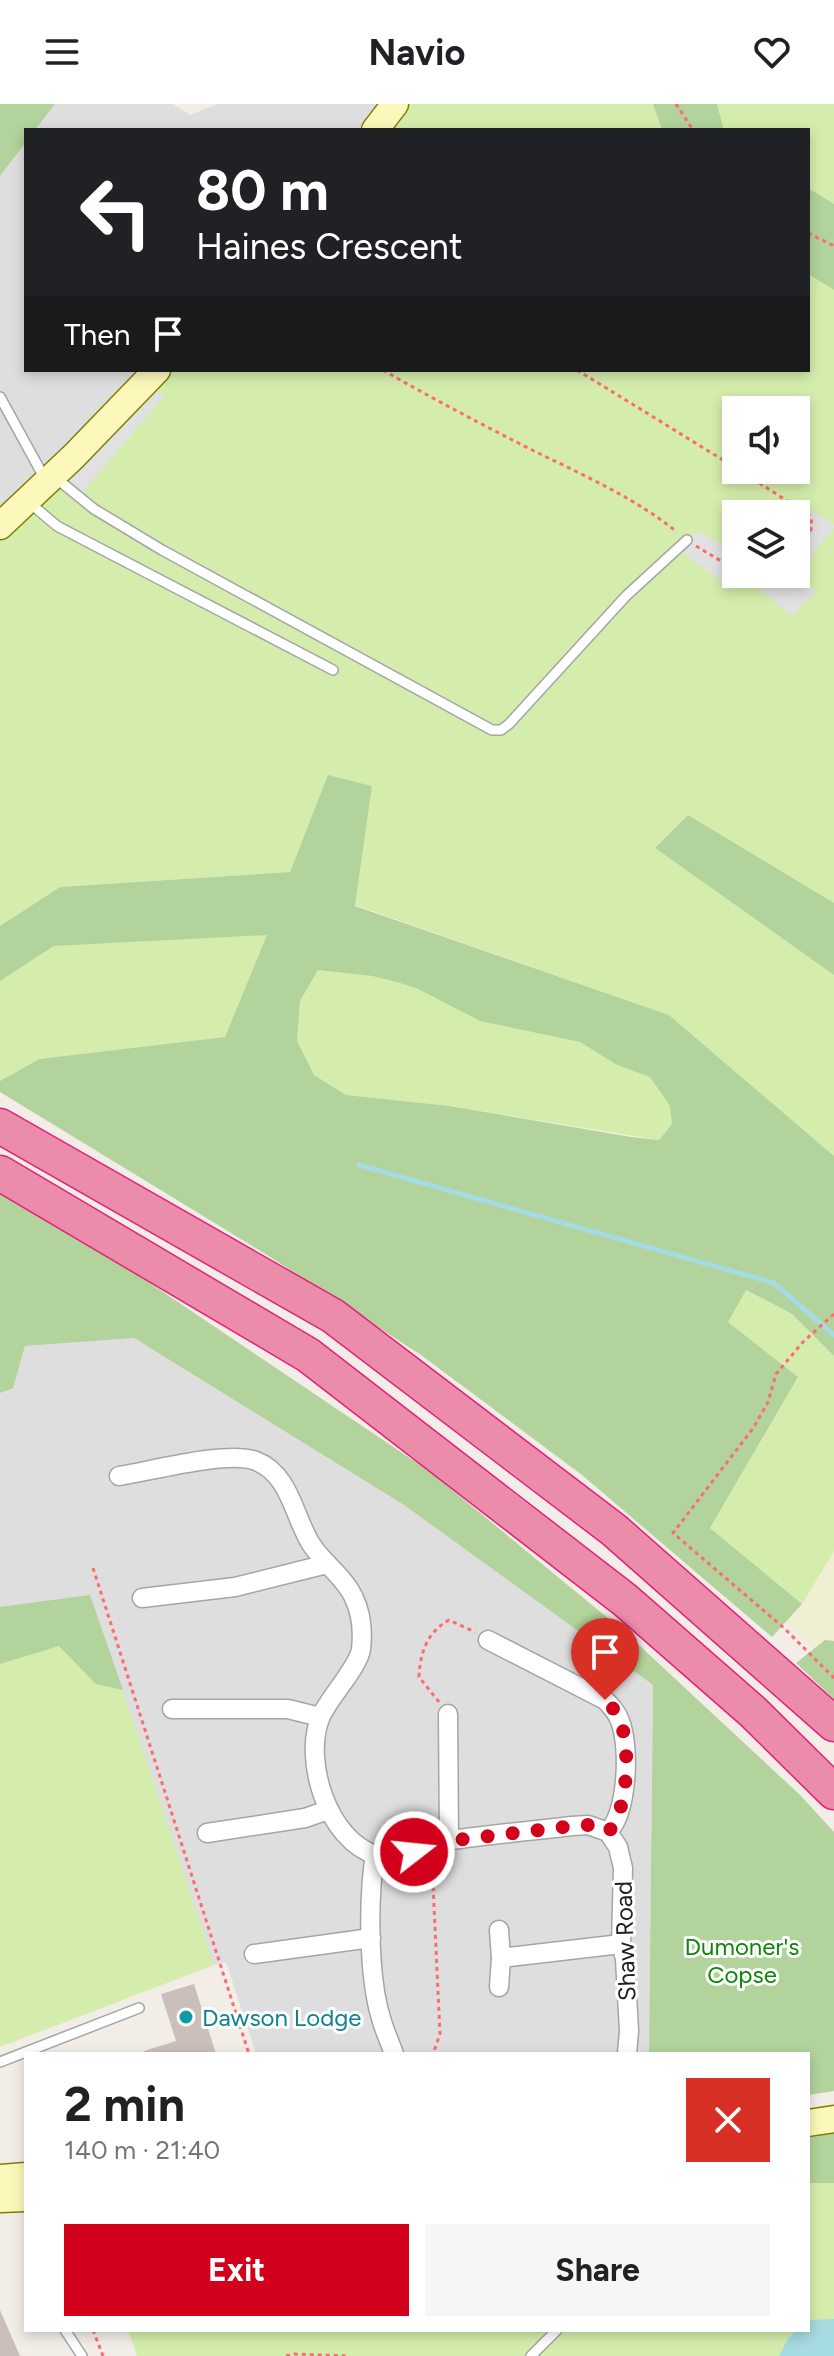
<!DOCTYPE html>
<html lang="en">
<head>
<meta charset="utf-8">
<style>
	:root { --surface:#fff; --page:#f6f6f6; --text:#202124; --muted:#757577; --accent:#d2001a }
	body { margin:0; font-family:Figtree,sans-serif; background:var(--page); color:var(--text); height:100vh; display:flex; flex-direction:column; font-size:30px; white-space:nowrap }
	* { box-sizing:border-box; margin:0 }
	p { font-size:26px; color:var(--muted) }
	.icon { flex:none; width:44px; height:44px; fill:none; stroke:currentColor; stroke-width:2; stroke-linecap:round; stroke-linejoin:round }
	.map { position:relative; flex:1; overflow:hidden }
	.sheet { position:absolute; left:24px; top:1948px; width:786px; height:280px; display:flex; flex-direction:column; background:var(--surface); border-radius:0px; box-shadow:0 4px 12px #0003 }
	.sheet>* { flex:none }
	.hud { position:absolute; left:24px; top:24px; width:786px; height:244px; border-radius:0px; box-shadow:0 4px 12px #0003; background:#202124; color:#fff; overflow:hidden }
	.fabs { position:absolute; left:722px; top:292px; display:grid; gap:16px }
	.fabs a { display:grid; place-items:center; width:88px; height:88px; border-radius:0px; background:var(--surface); box-shadow:0 4px 12px #0003; font-size:40px }
	.pin { position:absolute; display:grid; place-items:center; width:68px; height:68px; color:#fff; margin:-82px -34px; border-radius:50% 50% 50% 0; rotate:-45deg; box-shadow:0 0 8px #0007 }
	.pin .icon { rotate:45deg }
	.me { position:absolute; width:88px; margin:-44px; rotate:74deg; stroke-linejoin:round; filter:drop-shadow(0 0 6px #0008) }
	.turn { display:flex; align-items:center; gap:28px; height:168px; padding:0 40px; font-size:36px }
	.turn .icon { width:104px; height:104px; stroke-width:2.5 }
	.turn b { display:block; font-size:56px; line-height:68px }
	.then { display:flex; align-items:center; height:76px; padding:0 40px; background:#0003; gap:16px; font-size:30px }
	.round { display:grid; place-items:center; flex:none; width:84px; height:84px; border-radius:0px; background:var(--page) }
	.summary { display:flex; align-items:center; justify-content:space-between; height:136px; padding:0 40px }
	h1 { font-size:48px; font-weight:700; line-height:60px }
	.cta { display:flex; gap:16px; margin-top:auto; padding:16px 40px }
	.cta a { flex:1; height:92px; border-radius:0px; background:var(--accent); color:#fff; font-size:32px; font-weight:700; line-height:92px; text-align:center }
	.cta a+a { background:var(--page); color:var(--text) }
	header { display:flex; justify-content:space-between; align-items:center; height:104px; padding:0 40px; background:var(--surface); font-size:36px; font-weight:700 }
	.map>svg:first-child { display:block }
</style>
</head>
<body>
<header><svg class="icon" aria-label="menu" viewBox="0 0 24 24"><path d="M4 6h16M4 12h16M4 18h16"/></svg>Navio<svg class="icon" aria-label="heart" viewBox="0 0 24 24"><path d="M12 20l-8-8c-3-5 5-10 8-4 3-6 11-1 8 4z"/></svg></header>
<div class="map">
<svg width="834" height="2252" viewBox="0 0 834 2252">
	<rect width="100%" height="100%" fill="#f2ede7"/>
	<!-- residential -->
	<g fill="#dfdede">
		<path d="M55,0H173L190,11L218,0H381L362,26H35Z"/>
		<path d="M26,38V266H140L0,407V72Z"/>
		<path d="M134,1234L404,1401L653,1581L649,1950H256L226,1858L214,1861L0,1503V1289L13,1283L25,1242Z"/>
	</g>
	<!-- farmland -->
	<path fill="#f1efd2" d="M834,1447V1537L825,1536L813,1545L786,1517L802,1500Z"/>
	<!-- grass -->
	<g fill="#d4edac" fill-rule="evenodd">
		<path d="M406,0H653L662,26H388Z"/>
		<path d="M717,0H834V100L808,84V26H724Z"/>
		<path d="M808,170L834,186V799L688,711L655,744L834,871V1052L669,911L355,801L372,682L328,672L290,768L60,783L0,822V436L53,388L167,266H808ZM736,306H796V366H736ZM736,410H796V470H736Z"/>
		<path d="M268,830L226,933L39,955L0,977V877L54,842Z"/>
		<path d="M318,866L372,872L397,878L418,885L480,917L580,938L617,961L650,973L670,1002L672,1020L659,1036L450,1002L346,991L314,971L297,938L300,897Z"/>
		<path d="M745,1186L792,1210L834,1252V1447L802,1500L710,1424L798,1273L727,1217Z"/>
		<path d="M59,1542L96,1580L123,1586L214,1861L0,1943V1560Z"/>
		<path d="M834,2064V2252H137L128,2226H808V2065Z"/>
	</g>
	<!-- forest -->
	<g fill="#b2d39b" fill-rule="evenodd">
		<path d="M0,0H55L35,26H26V38L0,72Z"/>
		<path d="M653,0H717L724,26H662Z"/>
		<path d="M808,84L834,100V186L808,170Z"/>
		<path d="M328,671L372,682L355,802L669,911L834,1052V1252L792,1210L746,1186L728,1218L798,1273L710,1424L802,1500L772,1533L582,1371L421,1251L267,1151L0,988V977L39,955L225,933L267,831L54,842L0,877V822L60,783L290,768ZM318,866L372,872L397,878L418,885L480,917L580,938L617,961L650,973L670,1002L672,1020L659,1036L631,1033L450,1002L346,991L314,971L297,937L300,897Z"/>
		<path d="M688,711L834,799V871L655,744Z"/>
		<path d="M0,1089L62,1120L429,1367L626,1529L801,1692L834,1728V1987L808,1991V1950H649L653,1581L404,1401L134,1234L25,1242L13,1284L0,1289Z"/>
		<path d="M90,1491L123,1586L96,1580L59,1542L0,1560V1503Z"/>
		<path d="M825,1536L834,1537V1595L796,1559Z"/>
		<path d="M834,2029V2079H808V2034Z"/>
	</g>
	<!-- parking -->
	<g fill="#e1e1e1">
		<path d="M151,283L164,292L78,394L62,379Z"/>
		<path d="M813,407L834,421V424L798,469L816,488L791,512L749,476L734,486L680,447L687,436L697,427L736,449V470H796V427Z"/>
	</g>
	<!-- water -->
	<path fill="#a6dbe1" d="M834,2215V2252H779C788,2236 788,2226 808,2226V2218L812,2216Z"/>
	<g fill="none" stroke-linecap="round" stroke-linejoin="round">
		<!-- stream -->
		<path stroke="#a6dbe1" stroke-width="5" d="M359,1061L774,1179L834,1231"/>
	</g>
	<!-- building -->
	<g fill="#cabfba">
		<path d="M194,1880L216,1950H144V1947L176,1937L161,1890Z"/>
		<path d="M0,2206L20,2252H0Z"/>
	</g>
	<g fill="none" stroke-linecap="round" stroke-linejoin="round">
		<defs>
			<g id="lane">
				<path d="M0,293L45,375"/>
				<path d="M56,374L94,405L162,446L492,626H501L509,620L626,492L687,436"/>
				<path d="M30,399L57,422L333,566"/>
				<path d="M0,1958L139,1904"/>
				<path d="M65,2226L82,2252"/>
				<path d="M531,2252L557,2226"/>
			</g>
			<g id="street">
				<path d="M119,1372C151,1367 229,1346 256,1357C290,1370 294,1413 311,1440C323,1459 344,1473 353,1492C361,1508 363,1528 361,1545C359,1562 329,1594 321,1612C302,1655 328,1737 376,1751C402,1758 426,1741 452,1736C492,1730 532,1727 572,1722L588,1721L608,1728"/>
				<path d="M142,1494L235,1483L327,1460"/>
				<path d="M488,1536L605,1596C611,1602 617,1608 620,1617C630,1642 628,1708 608,1728"/>
				<path d="M172,1605H288L320,1613"/>
				<path d="M448,1610L449,1737"/>
				<path d="M608,1728L618,1743L623,1764L621,1840L625,1855L629,1927L627,1950"/>
				<path d="M207,1729L305,1714L328,1706"/>
				<path d="M375,1750C368,1794 368,1872 381,1914C384,1926 390,1938 394,1950"/>
				<path d="M499,1826L501,1854L621,1840"/>
				<path d="M254,1850L371,1834"/>
				<path d="M499,1883L501,1854"/>
			</g>
			<g id="secondary">
				<path d="M375,26L395,0"/>
				<path d="M0,422L74,352L157,266"/>
				<path d="M808,2019L834,2015"/>
				<path d="M0,2074L26,2072"/>
				<path d="M0,2095L26,2094"/>
			</g>
			<g id="highway">
				<path d="M0,1022L333,1212L614,1426L834,1620"/>
				<path d="M0,1069L308,1251L625,1496L753,1608L834,1688"/>
			</g>
		</defs>
		<!-- lane casing -->
		<use href="#lane" stroke="#a5a5a5" stroke-width="12"/>
		<!-- street casing -->
		<use href="#street" stroke="#a5a5a5" stroke-width="21"/>
		<!-- secondary casing -->
		<use href="#secondary" stroke="#807e00" stroke-width="29"/>
		<!-- highway casing -->
		<use href="#highway" stroke="#e3217c" stroke-width="37"/>
		<!-- path -->
		<g stroke="#ff6b6e" stroke-width="3" stroke-dasharray="4 4" stroke-linecap="butt">
			<path d="M676,0L693,26"/>
			<path d="M808,129L834,142"/>
			<path d="M383,266C433,295 483,321 534,347C583,371 635,394 677,428"/>
			<path d="M577,266L736,364"/>
			<path d="M739,366L809,411C817,425 805,437 796,448"/>
			<path d="M696,442L736,466"/>
			<path d="M751,470H762"/>
			<path d="M834,1210L803,1238L776,1270L768,1298L754,1323L673,1429L784,1524L834,1574"/>
			<path d="M93,1464L249,1950"/>
			<path d="M439,1598L419,1573C420,1549 427,1528 449,1516L475,1528"/>
			<path d="M432,1759L440,1930L433,1950"/>
			<path d="M93,2226L103,2252"/>
			<path d="M286,2252L294,2250L348,2252"/>
		</g>
		<!-- lane -->
		<use href="#lane" stroke="#fff" stroke-width="9"/>
		<!-- street -->
		<use href="#street" stroke="#fff" stroke-width="18"/>
		<!-- secondary -->
		<use href="#secondary" stroke="#fcf8bb" stroke-width="26"/>
		<!-- highway -->
		<use href="#highway" stroke="#eb8daa" stroke-width="34"/>
	</g>
	<g fill="none" stroke-linecap="round" stroke-linejoin="round">
		<!-- route -->
		<path stroke="#d2001a" stroke-width="14" stroke-dasharray="0 25.2" d="M414,1748L449,1737L572,1722L588,1721L608,1728C628,1708 631,1643 620,1617C617,1608 611,1602 605,1596"/>
	</g>
	<!-- markers -->
	<circle fill="#0f9aa8" stroke="#fff" stroke-width="3" cx="186" cy="1913" r="8"/>
	<g text-anchor="middle" dominant-baseline="central" stroke-width="6" stroke-linejoin="round" paint-order="stroke">
		<!-- street labels -->
		<g font-size="24" fill="#212121" stroke="#fff">
			<text transform="translate(625 1837) rotate(-92)">Shaw Road</text>
		</g>
		<!-- park labels -->
		<g font-size="24" fill="#0c8707" stroke="#fff">
			<text x="742" y="1842">Dumoner's<tspan x="742" dy="28">Copse</tspan></text>
		</g>
		<!-- culture labels -->
		<g font-size="24" fill="#0d838f" stroke="#fff" text-anchor="start">
			<text x="202" y="1913">Dawson Lodge</text>
		</g>
	</g>
</svg>
<div class="fabs">
<a><svg class="icon" aria-label="sound" viewBox="0 0 24 24"><path d="M4 9h4l5-4v14l-5-4H4zM17 9q2 3 0 6"/></svg></a>
<a><svg class="icon" aria-label="layers" viewBox="0 0 24 24"><path d="M12 4l9 5-9 5-9-5zM3 14l9 5 9-5"/></svg></a>
</div>
<div class="pin" style="left:605px;top:1596px;background:#d93025"><svg class="icon" aria-label="arrive" viewBox="0 0 24 24"><path d="M6 21V4h12l-3 4 3 4H6"/></svg></div>
<svg class="me" style="left:414px;top:1748px" viewBox="-20 -20 40 40"><circle r="17" fill="#d2001a" stroke="#fff" stroke-width="3"/><path d="M0-11L8 9 0 5-8 9z" fill="#fff"/></svg>
<div class="hud">
<div class="turn"><svg class="icon" aria-label="left" viewBox="0 0 24 24"><path d="M17 20v-9H6M10 6l-5 5 5 5"/></svg><div><b>80 m</b>Haines Crescent</div></div>
<div class="then">Then<svg class="icon" aria-label="arrive" viewBox="0 0 24 24"><path d="M6 21V4h12l-3 4 3 4H6"/></svg></div>
</div>
<section class="sheet">
<div class="summary"><div><h1>2 min</h1><p>140 m · 21:40</p></div><a class="round" style="background:#d93025;color:#fff"><svg class="icon" aria-label="close" viewBox="0 0 24 24"><path d="M6 6l12 12M18 6L6 18"/></svg></a></div>
<div class="cta"><a>Exit</a><a>Share</a></div>
</section>
</div>
</body>
</html>
